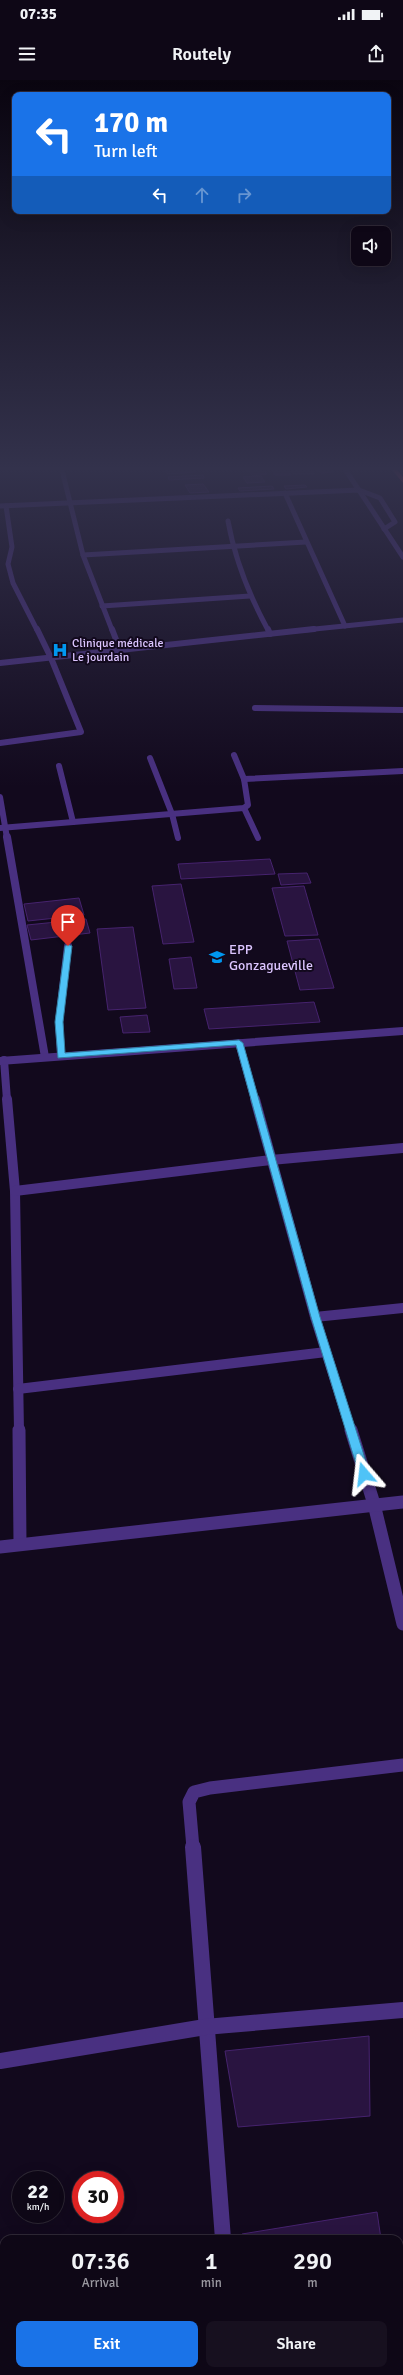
<!DOCTYPE html>
<html lang="en">
<head>
<meta charset="utf-8">
<style>
	:root { --surface:#0e0716; --page:#17101f; --text:#f1f3f6; --muted:#9b99a1; --line:#2e2835; --accent:#1a73e8 }
	body { margin:0; font-family:Signika,sans-serif; background:var(--page); color:var(--text); height:100vh; display:flex; flex-direction:column; font-size:15px; white-space:nowrap }
	* { box-sizing:border-box; margin:0 }
	p { font-size:13px; color:var(--muted) }
	.icon { flex:none; width:22px; height:22px; fill:none; stroke:currentColor; stroke-width:2; stroke-linecap:round; stroke-linejoin:round }
	.map { position:relative; flex:1; overflow:hidden }
	.sheet { position:absolute; left:0px; top:2155px; width:403px; height:140px; display:flex; flex-direction:column; background:var(--surface); border-radius:12px 12px 0 0; box-shadow:0 4px 16px #0002,0 0 0 1px var(--line) }
	.sheet>* { flex:none }
	.hud { position:absolute; left:12px; top:12px; width:379px; height:122px; border-radius:8px; box-shadow:0 4px 16px #0002,0 0 0 1px var(--line); background:#1a73e8; color:#fff; overflow:hidden }
	.controls { position:absolute; left:351px; top:146px; display:grid; gap:8px }
	.controls a { display:grid; place-items:center; width:40px; height:40px; border-radius:8px; background:var(--surface); box-shadow:0 4px 16px #0002,0 0 0 1px var(--line); font-size:20px }
	.speed { position:absolute; left:12px; top:2091px; display:flex; gap:8px; font-size:20px; font-weight:700; text-align:center }
	.speed>* { display:grid; place-content:center; width:52px; height:52px; border-radius:50%; background:var(--surface); box-shadow:0 4px 16px #0002,0 0 0 1px var(--line); line-height:1 }
	.speed small { font-size:10px; font-weight:400 }
	.speed .limit { border:6px solid #d22; background:#fff; color:#111 }
	.pin { position:absolute; display:grid; place-items:center; width:34px; height:34px; color:#fff; margin:-41px -17px; border-radius:50% 50% 50% 0; rotate:-45deg; box-shadow:0 0 4px #0007 }
	.pin .icon { rotate:45deg }
	.me { position:absolute; width:44px; margin:-22px; rotate:343deg; stroke-linejoin:round; filter:drop-shadow(0 0 3px #0008) }
	.turn { display:flex; align-items:center; gap:14px; height:84px; padding:0 16px; font-size:18px }
	.turn .icon { width:52px; height:52px; stroke-width:2.5 }
	.turn b { display:block; font-size:28px; line-height:34px }
	.lanes { display:flex; align-items:center; height:38px; padding:0 16px; background:#0003; justify-content:center; gap:20px; direction:ltr }
	.lanes .off { opacity:.35 }
	.eta { display:flex; justify-content:space-evenly; align-items:center; height:68px; text-align:center }
	.eta b { font-size:24px; font-weight:600; line-height:28px }
	.primary-button { display:flex; gap:8px; margin-top:auto; padding:8px 16px }
	.primary-button a { flex:1; height:46px; border-radius:8px; background:var(--accent); color:#fff; font-size:16px; font-weight:600; line-height:46px; text-align:center }
	.primary-button a+a { background:var(--page); color:var(--text) }
	.status { display:flex; justify-content:space-between; align-items:center; height:28px; padding:0 20px; background:var(--surface); direction:ltr }
	.status svg { height:11px; fill:currentColor }
	header { display:flex; justify-content:space-between; align-items:center; height:52px; padding:0 16px; background:var(--surface); font-size:18px; font-weight:600 }
	.map>svg:first-child { display:block }
</style>
</head>
<body>
<div class="status"><b>07:35</b><svg viewBox="0 0 49 12"><path d="M0 12V9h3v3zM5 12V6h3v6zM10 12V3h3v9zM15 12V0h3v12zM26 1h20v11H26zM47 4h2v5h-2z"/></svg></div>
<header><svg class="icon" aria-label="menu" viewBox="0 0 24 24"><path d="M4 6h16M4 12h16M4 18h16"/></svg>Routely<svg class="icon" aria-label="share" viewBox="0 0 24 24"><path d="M12 15V3M7 8l5-5 5 5M5 13v7h14v-7"/></svg></header>
<div class="map">
<svg width="403" height="2295" viewBox="0 0 403 2295">
	<rect width="100%" height="100%" fill="#12091d"/>
	<!-- building -->
	<g fill="#291440" stroke="#46236e">
		<path d="M261,386L263,388L224,390L221,387Z"/>
		<path d="M268,386H284L291,395H275Z"/>
		<path d="M288,386H308L314,394H294Z"/>
		<path d="M315,386H328L333,392L321,393Z"/>
		<path d="M192,388L195,392L168,394L165,390Z"/>
		<path d="M262,389L267,394L253,396L248,390Z"/>
		<path d="M203,395L204,398L169,400L168,397Z"/>
		<path d="M261,396L265,402L247,403L243,397Z"/>
		<path d="M203,404L209,412L190,413L185,405Z"/>
		<path d="M305,405L307,407L286,409L284,406Z"/>
		<path d="M272,406L274,409L240,411L238,408Z"/>
		<path d="M270,779L275,794L181,799L178,784Z"/>
		<path d="M307,793L311,803L281,805L278,794Z"/>
		<path d="M181,804L194,862L163,864L152,806Z"/>
		<path d="M304,806L318,855L285,856L272,808Z"/>
		<path d="M79,818L84,835L28,841L24,824Z"/>
		<path d="M86,839L90,853L31,860L27,845Z"/>
		<path d="M133,847L146,928L108,930L97,849Z"/>
		<path d="M319,859L334,908L300,910L287,861Z"/>
		<path d="M191,877L197,908L174,909L169,879Z"/>
		<path d="M314,922L320,942L209,949L204,929Z"/>
		<path d="M147,935L150,952L123,953L120,937Z"/>
		<path d="M369,1956L370,2036L238,2047L225,1971Z"/>
		<path d="M377,2132L381,2159H242V2154Z"/>
		<path d="M399,2248L403,2295H252V2291H399Z"/>
		<path d="M37,2291H213V2295H38Z"/>
	</g>
	<g fill="none" stroke-linecap="round" stroke-linejoin="round">
		<!-- minor-far5 -->
		<g stroke="#493081" stroke-width="5">
			<path d="M61,386L83,475L112,550"/>
			<path d="M343,386L403,477"/>
			<path d="M285,413L345,546"/>
			<path d="M0,426L359,410L380,418L395,442L384,449"/>
			<path d="M6,426L12,467L8,484L13,503L37,550"/>
			<path d="M228,441C235,480 249,515 268,550"/>
			<path d="M83,475L306,462"/>
			<path d="M102,526L250,516"/>
			<path d="M305,550L403,540"/>
		</g>
		<!-- minor-far4 -->
		<g stroke="#493081" stroke-width="6">
			<path d="M112,549L120,570"/>
			<path d="M268,549L270,554"/>
			<path d="M0,583L314,549"/>
			<path d="M255,628L403,630"/>
			<path d="M0,663L81,652L51,578L37,549"/>
			<path d="M150,678L172,734L178,758"/>
			<path d="M59,686L73,742"/>
			<path d="M244,699L403,691"/>
			<path d="M0,717L7,758"/>
			<path d="M244,728L258,758"/>
			<path d="M0,748L244,728L248,725L244,699L234,675"/>
		</g>
		<!-- minor-far3 -->
		<g stroke="#493081" stroke-width="8">
			<path d="M7,757L45,977"/>
			<path d="M239,963L255,1020"/>
			<path d="M61,976L59,942L68,866"/>
			<path d="M4,980L7,1020"/>
			<path d="M0,981L403,951"/>
		</g>
		<!-- minor-far2 -->
		<g stroke="#493081" stroke-width="10">
			<path d="M7,1019L15,1111L19,1351"/>
			<path d="M255,1019L315,1237L351,1351"/>
			<path d="M15,1111L271,1080L403,1068"/>
			<path d="M315,1237L403,1228"/>
			<path d="M18,1309L326,1272"/>
		</g>
		<!-- minor-far1 -->
		<g stroke="#493081" stroke-width="13">
			<path d="M19,1350L20,1464"/>
			<path d="M351,1350L374,1424L403,1544"/>
			<path d="M0,1467L403,1422"/>
			<path d="M193,1768L189,1722L194,1712L210,1708L403,1685"/>
		</g>
		<!-- minor -->
		<g stroke="#493081" stroke-width="16">
			<path d="M193,1767L223,2159"/>
			<path d="M0,1981L205,1947L403,1930"/>
			<path d="M234,2291V2295"/>
		</g>
		<!-- highway -->
		<path fill="#ff4068" fill-rule="evenodd" d="M389,386H394L403,397V403Z"/>
	</g>
	<!-- sky -->
	<linearGradient id="sky" x2="0" y2="1"><stop stop-color="#0a0510"/><stop offset="0.55" stop-color="#33324c"/><stop offset="1" stop-color="#33324c" stop-opacity="0"/></linearGradient>
	<rect width="403" height="707" fill="url(#sky)"/>
	<!-- route -->
	<path fill="#4fc3f7" stroke="#337fa1" d="M68,864L72,866L63,942L65,973L239,960L243,963L320,1237L370,1394L368,1397L364,1398L359,1394L311,1237L236,965L58,978L55,942L65,866Z"/>
	<!-- icons -->
	<defs>
		<symbol id="hospital-bare" viewBox="-9 -9 18 18"><path d="M-5-5h3v3.5h4V-5h3V5h-3V1.5h-4V5h-3Z" fill="#0097f0" stroke="#12091d" stroke-width="2.5" paint-order="stroke"/></symbol>
		<symbol id="school-bare" viewBox="-9 -9 18 18"><path d="M0-5L7-2L0 1L-7-2ZM-4 1L0 2.5L4 1V4Q0 6-4 4Z" fill="#0097f0" stroke="#12091d" stroke-width="2.5" paint-order="stroke"/></symbol>
	</defs>
	<g fill-rule="evenodd">
		<use href="#hospital-bare" x="49" y="559" width="22" height="22"/>
		<use href="#school-bare" x="206" y="866" width="22" height="22"/>
	</g>
	<g text-anchor="middle" dominant-baseline="central" stroke-width="4" stroke-linejoin="round" paint-order="stroke">
		<!-- far-poi labels -->
		<g font-size="12" fill="#dcc5ff" stroke="#12091d" text-anchor="start">
			<text x="72" y="563">Clinique médicale<tspan x="72" dy="14">Le jourdain</tspan></text>
		</g>
		<!-- poi labels -->
		<g font-size="14" fill="#dcc5ff" stroke="#12091d" text-anchor="start">
			<text x="229" y="869">EPP<tspan x="229" dy="16">Gonzagueville</tspan></text>
		</g>
	</g>
</svg>
<div class="controls">
<a><svg class="icon" aria-label="sound" viewBox="0 0 24 24"><path d="M4 9h4l5-4v14l-5-4H4zM17 9q2 3 0 6"/></svg></a>
</div>
<div class="speed"><div>22<small>km/h</small></div><div class="limit">30</div></div>
<div class="pin" style="left:68px;top:866px;background:#d93025"><svg class="icon" aria-label="arrive" viewBox="0 0 24 24"><path d="M6 21V4h12l-3 4 3 4H6"/></svg></div>
<svg class="me" style="left:364px;top:1394px" viewBox="-20 -20 40 40"><path d="M0-17L14 15 0 8-14 15z" fill="#4fc3f7" stroke="#fff" stroke-width="4"/></svg>
<div class="hud">
<div class="turn"><svg class="icon" aria-label="left" viewBox="0 0 24 24"><path d="M17 20v-9H6M10 6l-5 5 5 5"/></svg><div><b>170 m</b>Turn left</div></div>
<div class="lanes"><svg class="icon" aria-label="left" viewBox="0 0 24 24"><path d="M17 20v-9H6M10 6l-5 5 5 5"/></svg><svg class="icon off" aria-label="ahead" viewBox="0 0 24 24"><path d="M12 20V5M6 11l6-6 6 6"/></svg><svg class="icon off" aria-label="right" viewBox="0 0 24 24"><path d="M7 20v-9h11M14 6l5 5-5 5"/></svg></div>
</div>
<section class="sheet">
<div class="eta">
<div><b>07:36</b><p>Arrival</p></div>
<div><b>1</b><p>min</p></div>
<div><b>290</b><p>m</p></div>
</div>
<div class="primary-button"><a>Exit</a><a>Share</a></div>
</section>
</div>
</body>
</html>
